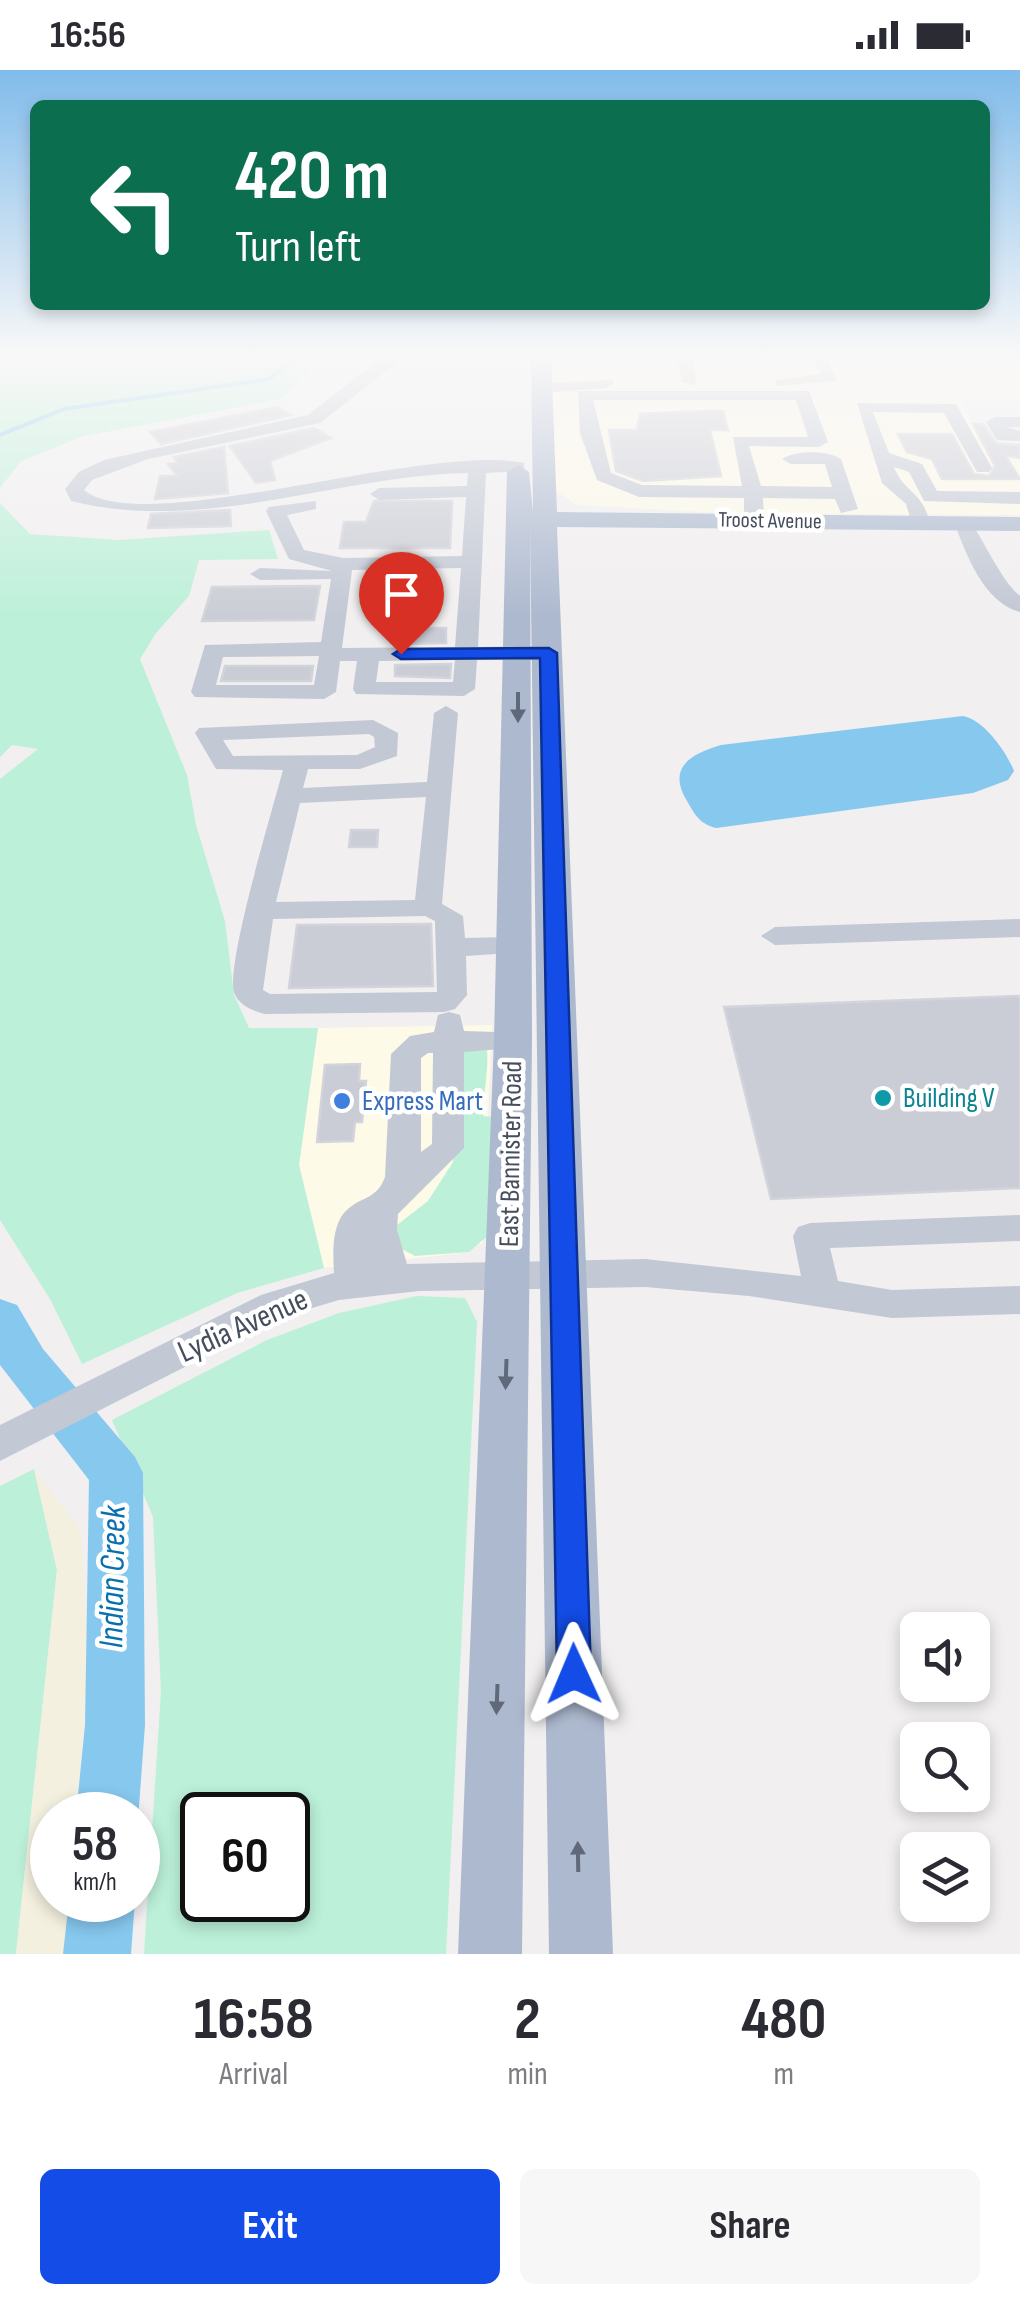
<!DOCTYPE html>
<html lang="en">
<head>
<meta charset="utf-8">
<style>
	:root { --surface:#fff; --page:#f7f7f7; --text:#2b2b33; --muted:#7c7c81; --accent:#134ce7 }
	body { margin:0; font-family:"Sofia Sans Condensed",sans-serif; background:var(--page); color:var(--text); height:100vh; display:flex; flex-direction:column; font-size:38px; white-space:nowrap }
	* { box-sizing:border-box; margin:0 }
	p { font-size:32px; color:var(--muted) }
	.icon { flex:none; width:55px; height:55px; fill:none; stroke:currentColor; stroke-width:2; stroke-linecap:round; stroke-linejoin:round }
	.map { position:relative; height:1884px; overflow:hidden }
	.sheet { display:flex; flex-direction:column; background:var(--surface); flex:1 }
	.sheet>* { flex:none }
	.banner { position:absolute; left:30px; top:30px; width:960px; height:210px; border-radius:15px; box-shadow:0 5px 15px #0003; background:#0b6e4f; color:#fff; overflow:hidden }
	.buttons { position:absolute; left:900px; top:1542px; display:grid; gap:20px }
	.buttons a { display:grid; place-items:center; width:90px; height:90px; border-radius:15px; background:var(--surface); box-shadow:0 5px 15px #0003; font-size:50px }
	.speed { position:absolute; left:30px; top:1722px; display:flex; gap:20px; font-size:50px; font-weight:700; text-align:center }
	.speed>* { display:grid; place-content:center; width:130px; height:130px; border-radius:50%; background:var(--surface); box-shadow:0 5px 15px #0003; line-height:1 }
	.speed small { font-size:25px; font-weight:400 }
	.speed .limit { border:5px solid #111; border-radius:15px; background:#fff; color:#111 }
	.pin { position:absolute; display:grid; place-items:center; width:85px; height:85px; color:#fff; margin:-102px -42px; border-radius:50% 50% 50% 0; rotate:-45deg; box-shadow:0 0 10px #0007 }
	.pin .icon { rotate:45deg }
	.me { position:absolute; width:110px; margin:-55px; rotate:359deg; stroke-linejoin:round; filter:drop-shadow(0 0 8px #0008) }
	.turn { display:flex; align-items:center; gap:35px; height:210px; padding:0 40px; font-size:45px }
	.turn .icon { width:130px; height:130px; stroke-width:2.5 }
	.turn b { display:block; font-size:70px; line-height:85px }
	.eta { display:flex; justify-content:space-evenly; align-items:center; height:170px; text-align:center }
	.eta b { font-size:60px; font-weight:700; line-height:70px }
	.primary-button { display:flex; gap:20px; margin-top:auto; padding:20px 40px }
	.primary-button a { flex:1; height:115px; border-radius:15px; background:var(--accent); color:#fff; font-size:40px; font-weight:700; line-height:115px; text-align:center }
	.primary-button a+a { background:var(--page); color:var(--text) }
	.status { display:flex; justify-content:space-between; align-items:center; height:70px; padding:0 50px; background:var(--surface); direction:ltr }
	.status svg { height:28px; fill:currentColor }
	.map>svg:first-child { display:block }
</style>
</head>
<body>
<div class="status"><b>16:56</b><svg viewBox="0 0 49 12"><path d="M0 12V9h3v3zM5 12V6h3v6zM10 12V3h3v9zM15 12V0h3v12zM26 1h20v11H26zM47 4h2v5h-2z"/></svg></div>
<div class="map">
<svg width="1020" height="1884" viewBox="0 0 1020 1884">
	<rect width="100%" height="100%" fill="#f1efef"/>
	<!-- commercial -->
	<g fill="#fdfae8">
		<path d="M548,284H1020V329H959L991,389H1020V445L725,443L577,435L553,419Z"/>
		<path d="M492,955L483,1173L463,1183L324,1198L299,1095L318,958Z"/>
	</g>
	<!-- green -->
	<g fill="#bcf0d9" fill-rule="evenodd">
		<path d="M0,284H325L281,329L84,366L21,391L0,418Z"/>
		<path d="M0,433L30,464L119,470L269,460L278,489L199,490L189,526L156,563L140,589L187,705L196,755L225,851L234,925L249,958H318L299,1095L324,1198L237,1223L82,1294L50,1229L0,1150V709L38,679L12,675L0,687Z"/>
		<path d="M462,977L487,980C489,998 483,1026 483,1046L493,1047L490,1164L469,1182L415,1186L398,1177L397,1155L428,1131L453,1092Z"/>
		<path d="M417,1226L465,1228L477,1252L446,1884H144L161,1622L153,1447L112,1350L267,1270L339,1243ZM202,1745H288V1830H202Z"/>
		<path d="M34,1399L57,1500L16,1884H0V1416Z"/>
	</g>
	<!-- sand -->
	<path fill="#f3f0df" d="M34,1399L81,1462L88,1601L76,1745H52V1830H70L65,1884H16L57,1500Z"/>
	<!-- water -->
	<path fill="#87c8ef" d="M963,646C984,650 1006,681 1014,701L1008,710L973,723L716,758C700,754 695,745 687,731C667,698 690,684 721,675Z"/>
	<g fill="none" stroke-linecap="round" stroke-linejoin="round">
		<!-- stream -->
		<path stroke="#87c8ef" stroke-width="4" d="M0,365L64,339L269,309L302,284"/>
		<!-- river -->
		<g fill="#87c8ef" fill-rule="evenodd">
			<path d="M0,1229L17,1235L43,1279L135,1387L143,1403L145,1655L138,1750V1745H76L85,1655L89,1410L0,1295Z"/>
			<path d="M69,1830H135L131,1884H63Z"/>
		</g>
	</g>
	<!-- building -->
	<g fill="#cacdd5" stroke="#d3d4db" stroke-width="2.5">
		<path d="M278,337L291,345L161,374L150,362Z"/>
		<path d="M704,341H723L728,360H710L721,406L643,411L616,401L609,360H637L640,344Z"/>
		<path d="M973,354H983L997,374L1020,375V388L1005,385L1020,409H942L932,389L907,382L898,364H952L974,404L989,406L995,396Z"/>
		<path d="M314,358L331,368L270,391L275,410L256,413L230,376Z"/>
		<path d="M224,377L228,423L155,429L160,406H177L168,394L178,393L174,387Z"/>
		<path d="M374,431H452L450,478H340L344,452H366Z"/>
		<path d="M230,440L231,456L148,458L151,444Z"/>
		<path d="M320,516L314,550L202,551L212,517Z"/>
		<path d="M397,558H446V573L396,574Z"/>
		<path d="M451,594L450,608L395,606V595Z"/>
		<path d="M225,596H313L311,611H221Z"/>
		<path d="M351,760H378L377,777H349Z"/>
		<path d="M431,854L433,916L289,918L297,855Z"/>
		<path d="M1020,926V1118L771,1129L724,937Z"/>
		<path d="M360,994L359,1011H366L362,1052H355L353,1071L317,1072L325,995Z"/>
	</g>
	<g fill="none" stroke-linecap="round" stroke-linejoin="round">
		<!-- minor -->
		<g fill="#c2c8d4" fill-rule="evenodd">
			<path d="M386,284H408L320,353L148,389L92,410L84,420C143,469 426,372 524,393V401L486,403L478,577L541,576L552,583L541,590H477L475,619L464,626L356,624L353,619L357,591H340L336,622L324,629L195,627L191,622L205,575L321,572L331,509L260,510L250,504L260,498L332,501L289,489L266,441L269,437L316,431V439L287,445L304,480L343,488L462,486L466,427L379,430L370,424L379,418L467,416L468,403C333,406 206,464 71,431L65,419L79,402L104,390L308,345ZM461,498L455,577L342,578L352,500ZM319,586L314,615H216L223,587ZM455,590L453,612H376L379,591Z"/>
			<path d="M677,284H693L696,315L682,312Z"/>
			<path d="M810,284H826L837,311L776,316V310L821,304Z"/>
			<path d="M612,310L614,313L606,318L542,323L534,318L542,313Z"/>
			<path d="M578,321H809L828,372L819,377L749,376L761,416L832,417L825,394H791L782,389C795,380 828,380 841,389L858,439L841,443L835,429L763,428L764,451L754,457L744,451V428L639,427L597,410L580,363ZM593,330H796L808,367H733L742,416L642,415L611,403Z"/>
			<path d="M857,333L956,334L992,398L989,402H977L944,343L873,342L889,383L922,394L937,421L1020,422V434L924,431L909,402L894,397C904,423 922,420 930,453L913,457L906,434L882,413Z"/>
			<path d="M995,347H1020V357H1007L1020,361V371L997,370L986,352Z"/>
			<path d="M964,447C977,452 998,509 1020,526V542C983,532 967,485 954,453Z"/>
			<path d="M446,636L458,643L442,834L463,846L465,868L514,867L528,876L524,882L466,886L467,925L455,939L444,942L265,944C253,941 238,935 234,922C226,893 273,738 283,700L216,699L195,663L199,658L373,650L398,663L397,686L360,699H308L303,718L427,712L434,643ZM369,664L374,667L375,677L357,685L233,686L223,670ZM426,727L415,830L276,832L300,733ZM425,846L435,851L437,922L270,924L263,920L273,849Z"/>
			<path d="M1020,849V867L775,875L761,866L775,857Z"/>
			<path d="M449,942L460,945L464,961L524,963L528,970L524,977L464,982V1078L398,1144L397,1160L407,1194L645,1189L801,1206L793,1166L798,1157L810,1153L1020,1145V1171L830,1178L838,1211L892,1220L1020,1216V1244L892,1248L749,1226L645,1217L419,1221L339,1230L285,1246L0,1391V1355L261,1225L334,1203C333,1184 331,1153 348,1139C363,1126 377,1129 385,1107L391,984L410,966L434,962L438,945ZM428,983H433L432,1074L421,1082V988Z"/>
		</g>
		<!-- major -->
		<path fill="#adb9cf" fill-rule="evenodd" d="M531,284H551L557,442L1020,447V461L557,457L613,1884H549L530,456L532,970L522,1884H458L494,970L507,402L518,395L529,402L533,442Z"/>
	</g>
	<!-- one-way arrows -->
	<defs><path id="oneway-solid" d="M-6-.8H1V-3.2L6.5 0L1 3.2V.8H-6Z" transform="scale(2.5)"/></defs>
	<g fill="#60697a">
		<use href="#oneway-solid" transform="translate(518 637) rotate(90)"/>
		<use href="#oneway-solid" transform="translate(506 1304) rotate(92)"/>
		<use href="#oneway-solid" transform="translate(497 1629) rotate(92)"/>
		<use href="#oneway-solid" transform="translate(578 1787) rotate(-91)"/>
	</g>
	<!-- sky -->
	<linearGradient id="sky" x2="0" y2="1"><stop stop-color="#81bceb"/><stop offset="0.52" stop-color="#f9f8f8"/><stop offset="1" stop-color="#f9f8f8" stop-opacity="0"/></linearGradient>
	<rect width="1020" height="548" fill="url(#sky)"/>
	<!-- route -->
	<path fill="#134ce7" stroke="#0c3196" stroke-width="2.5" d="M549,578L557,583L591,1604L586,1616L574,1621L562,1616L557,1604L540,588L401,589L393,584L401,579Z"/>
	<!-- markers -->
	<circle fill="#0f9aa8" stroke="#fff" stroke-width="4" cx="883" cy="1028" r="10"/>
	<circle fill="#3f7fe0" stroke="#fff" stroke-width="4" cx="342" cy="1031" r="10"/>
	<g text-anchor="middle" dominant-baseline="central" stroke-width="9" stroke-linejoin="round" paint-order="stroke">
		<!-- far-street labels -->
		<g font-size="22" fill="#464e5d" stroke="#fff">
			<text transform="translate(770 451) rotate(1)">Troost Avenue</text>
		</g>
		<!-- culture labels -->
		<g font-size="28" fill="#0d838f" stroke="#fff" text-anchor="start">
			<text x="903" y="1028">Building V</text>
		</g>
		<!-- shop labels -->
		<g font-size="28" fill="#366cbe" stroke="#fff" text-anchor="start">
			<text x="362" y="1031">Express Mart</text>
		</g>
		<!-- street labels -->
		<g font-size="28" fill="#464e5d" stroke="#fff">
			<text transform="translate(511 1084) rotate(-89)">East Bannister Road</text>
		</g>
		<!-- near-street labels -->
		<g font-size="32" fill="#464e5d" stroke="#fff">
			<text transform="translate(243 1256) rotate(-24)">Lydia Avenue</text>
		</g>
		<!-- near-water labels -->
		<g font-size="35" font-style="italic" fill="#0870af" stroke="#fff">
			<text transform="translate(113 1507) rotate(-89)">Indian Creek</text>
		</g>
	</g>
</svg>
<div class="buttons">
<a><svg class="icon" aria-label="sound" viewBox="0 0 24 24"><path d="M4 9h4l5-4v14l-5-4H4zM17 9q2 3 0 6"/></svg></a>
<a><svg class="icon" aria-label="search" viewBox="0 0 24 24"><circle cx="10" cy="10" r="6"/><path d="M15 15l6 6"/></svg></a>
<a><svg class="icon" aria-label="layers" viewBox="0 0 24 24"><path d="M12 4l9 5-9 5-9-5zM3 14l9 5 9-5"/></svg></a>
</div>
<div class="speed"><div>58<small>km/h</small></div><div class="limit">60</div></div>
<div class="pin" style="left:401px;top:584px;background:#d93025"><svg class="icon" aria-label="arrive" viewBox="0 0 24 24"><path d="M6 21V4h12l-3 4 3 4H6"/></svg></div>
<svg class="me" style="left:574px;top:1604px" viewBox="-20 -20 40 40"><path d="M0-17L14 15 0 8-14 15z" fill="#134ce7" stroke="#fff" stroke-width="4"/></svg>
<div class="banner">
<div class="turn"><svg class="icon" aria-label="left" viewBox="0 0 24 24"><path d="M17 20v-9H6M10 6l-5 5 5 5"/></svg><div><b>420 m</b>Turn left</div></div>
</div>
</div>
<section class="sheet">
<div class="eta">
<div><b>16:58</b><p>Arrival</p></div>
<div><b>2</b><p>min</p></div>
<div><b>480</b><p>m</p></div>
</div>
<div class="primary-button"><a>Exit</a><a>Share</a></div>
</section>
</body>
</html>
